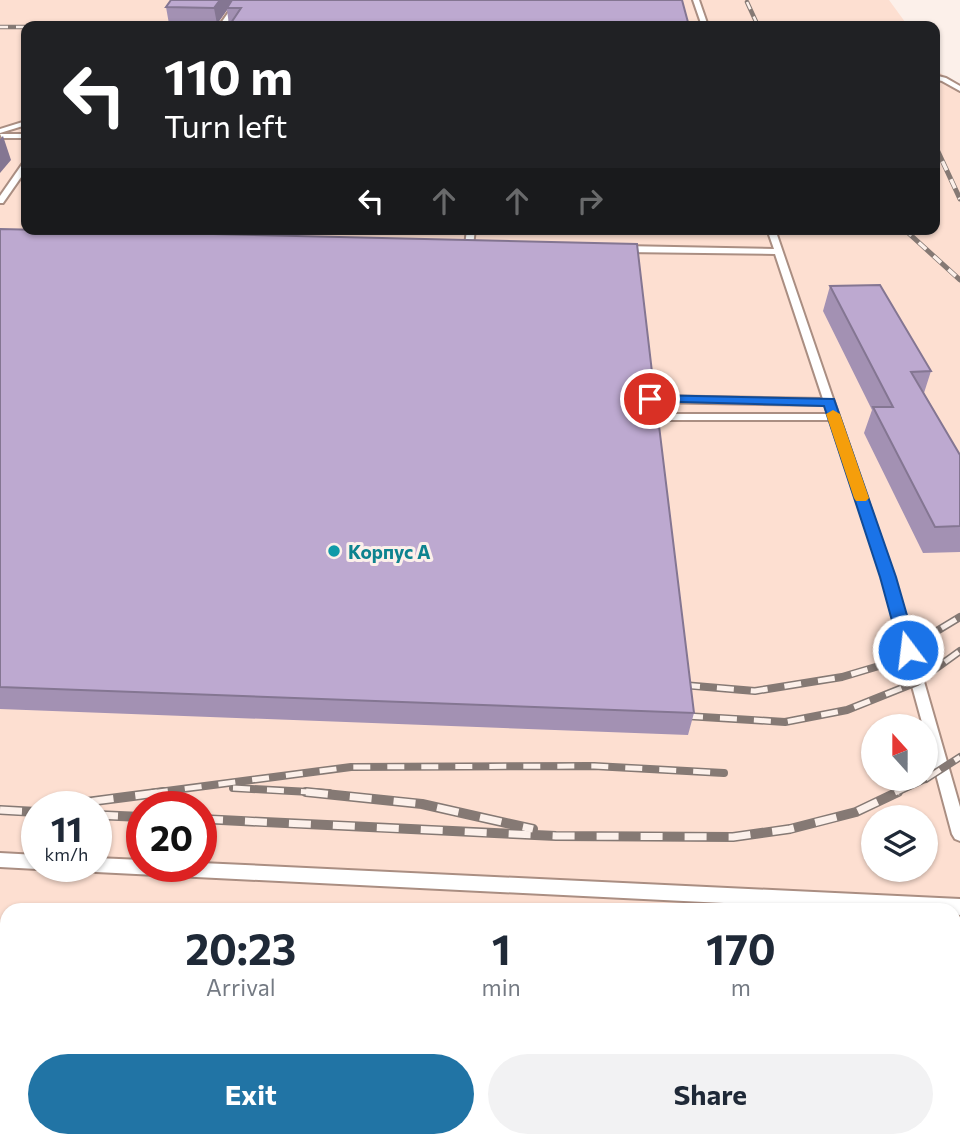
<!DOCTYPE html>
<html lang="en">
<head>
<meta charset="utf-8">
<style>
	:root { --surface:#fff; --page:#f2f2f3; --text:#1f2937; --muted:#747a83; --accent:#2174a5 }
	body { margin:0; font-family:Commissioner,sans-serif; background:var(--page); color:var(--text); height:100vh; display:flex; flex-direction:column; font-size:26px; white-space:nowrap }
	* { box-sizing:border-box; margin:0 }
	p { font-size:23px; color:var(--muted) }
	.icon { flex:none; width:38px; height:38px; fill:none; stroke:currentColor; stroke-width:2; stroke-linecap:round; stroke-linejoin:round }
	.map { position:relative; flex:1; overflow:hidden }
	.panel { position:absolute; left:0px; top:903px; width:961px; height:245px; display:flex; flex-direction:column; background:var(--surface); border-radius:21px 21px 0 0; box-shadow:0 2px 5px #0004 }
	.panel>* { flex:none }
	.guide { position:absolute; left:21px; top:21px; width:919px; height:214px; border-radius:14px; box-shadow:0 2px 5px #0004; background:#202124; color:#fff; overflow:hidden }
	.needle { width:46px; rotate:339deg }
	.buttons { position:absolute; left:861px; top:714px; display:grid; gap:14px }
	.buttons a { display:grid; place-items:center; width:77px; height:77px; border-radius:50%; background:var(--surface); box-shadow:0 2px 5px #0004; font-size:35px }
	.speed { position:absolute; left:21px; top:791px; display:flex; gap:14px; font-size:35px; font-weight:700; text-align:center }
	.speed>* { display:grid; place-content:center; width:91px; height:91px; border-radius:50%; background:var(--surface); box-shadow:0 2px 5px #0004; line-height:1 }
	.speed small { font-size:18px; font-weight:400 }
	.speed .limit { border:10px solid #d22; background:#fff; color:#111 }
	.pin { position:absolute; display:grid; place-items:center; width:60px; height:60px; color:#fff; margin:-30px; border:4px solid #fff; border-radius:50%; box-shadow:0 2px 7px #0007 }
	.me { position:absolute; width:77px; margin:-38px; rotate:345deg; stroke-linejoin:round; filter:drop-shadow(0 0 5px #0008) }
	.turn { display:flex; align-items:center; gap:24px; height:147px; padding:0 28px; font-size:32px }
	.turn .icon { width:91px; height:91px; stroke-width:2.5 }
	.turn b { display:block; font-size:49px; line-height:60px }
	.lanes { display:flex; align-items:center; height:66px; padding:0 28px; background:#0003; justify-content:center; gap:35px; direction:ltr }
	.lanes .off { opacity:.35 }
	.eta { display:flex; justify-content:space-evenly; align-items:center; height:119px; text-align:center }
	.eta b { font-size:42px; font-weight:700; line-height:49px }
	.button { display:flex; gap:14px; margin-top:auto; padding:14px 28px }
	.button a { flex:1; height:80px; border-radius:42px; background:var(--accent); color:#fff; font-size:28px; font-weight:700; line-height:80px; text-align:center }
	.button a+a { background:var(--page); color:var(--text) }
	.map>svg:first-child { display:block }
</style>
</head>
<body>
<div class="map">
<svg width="960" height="1148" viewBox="0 0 960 1148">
	<rect width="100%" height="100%" fill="#fcf0ea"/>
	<!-- built -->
	<path fill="#fddfd1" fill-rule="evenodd" d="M0,0H889L908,26H26V229H934L935,69L960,87V1148H0ZM873,726H926V779H873ZM37,807H96V866H37ZM142,807H201V866H142ZM873,817H926V870H873ZM7,910H954V1141H7Z"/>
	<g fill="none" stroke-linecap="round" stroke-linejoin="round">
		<defs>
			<g id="lane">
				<path d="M237,0H243L225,26H219Z"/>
				<path d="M693,0H699L708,26H702Z"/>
				<path d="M934,75L946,78L960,86V91L942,81L934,79Z"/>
				<path d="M26,121V125L0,133V129Z"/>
				<path d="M0,134H26V138H2Z"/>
				<path d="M23,163H26V170L3,203H0V196Z"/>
				<path d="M467,229H475L473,246L469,249L465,246Z"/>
				<path d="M767,229H775L894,577L960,807V841L955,839L952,834L926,737V726H923L882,577L830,420H652L647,417L652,414H828L825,405L650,402L645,399L650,396L823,399L775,254L623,252L619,249L623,246L774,249Z"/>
				<path d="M0,853L37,855V866H43L37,869L0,867Z"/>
				<path d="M96,858L142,860V866H201V863L960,899V915L954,914V910H867L96,872L90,870L89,866H96Z"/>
			</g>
		</defs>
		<!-- lane casing -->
		<use href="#lane" stroke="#aa8e82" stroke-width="4"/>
		<!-- lane -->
		<use href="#lane" fill="#fff" fill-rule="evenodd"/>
		<defs>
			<g id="rail-far3">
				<path d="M747,2L758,26"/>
				<path d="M0,27H26"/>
			</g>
			<g id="rail-far2">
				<path d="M934,143L960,199"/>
				<path d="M904,229L960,280"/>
			</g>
			<g id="rail-far1">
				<path d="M683,685L755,691L842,677L879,666L960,617"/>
				<path d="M686,716L785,722L847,710L917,682L960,651"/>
				<path d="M926,779L960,757"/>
				<path d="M233,788L329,793"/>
				<path d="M151,793L351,767L594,766L724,773"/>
				<path d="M895,793L925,779"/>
			</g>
			<g id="rail">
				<path d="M306,792L422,804L533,829"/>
				<path d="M48,807L164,792"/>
				<path d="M0,810L37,812"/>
				<path d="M96,815L142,817"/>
				<path d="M201,819L556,836L733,837L790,829L856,812L898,792"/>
			</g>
		</defs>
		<!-- rail-far3 casing -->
		<use href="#rail-far3" stroke="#857974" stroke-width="4.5"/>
		<!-- rail-far2 casing -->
		<use href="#rail-far2" stroke="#857974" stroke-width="5"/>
		<!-- rail-far1 casing -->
		<use href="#rail-far1" stroke="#857974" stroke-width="8"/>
		<!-- rail casing -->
		<use href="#rail" stroke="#857974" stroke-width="10"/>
		<!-- rail-far3 -->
		<use href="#rail-far3" stroke="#fcf0ea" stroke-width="2.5" stroke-dasharray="8" stroke-linecap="butt"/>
		<!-- rail-far2 -->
		<use href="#rail-far2" stroke="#fcf0ea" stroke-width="3.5" stroke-dasharray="10" stroke-linecap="butt"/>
		<!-- rail-far1 -->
		<use href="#rail-far1" stroke="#fcf0ea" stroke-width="5" stroke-dasharray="17" stroke-linecap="butt"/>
		<!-- rail -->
		<use href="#rail" stroke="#fcf0ea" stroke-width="7" stroke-dasharray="22" stroke-linecap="butt"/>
	</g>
	<!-- wall -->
	<g fill="#a391b3">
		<path d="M171,0L689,26H232L231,25H229L227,10L217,24H169L166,7Z"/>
		<path d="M0,229L651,381L654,390L653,399L694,713L688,735L0,709Z"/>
		<path d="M830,286L931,371L924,393L960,455V552L923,553L864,433L872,410L823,311Z"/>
		<path d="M7,977V1045H0V989Z"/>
		<path d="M646,1141H890L891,1148H646Z"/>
	</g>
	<!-- shaded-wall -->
	<g fill="#847692">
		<path d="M220,0H234L227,8V10L217,24L214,8Z"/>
		<path d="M3,136L11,160L0,173V139Z"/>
		<path d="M652,372L649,394L645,378Z"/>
		<path d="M654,390L651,412L648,396Z"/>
	</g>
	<!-- building -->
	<g fill="#bda9d0" stroke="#847692" stroke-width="2">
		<path d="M171,0H220L214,8L166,7Z"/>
		<path d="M232,0H682L689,26H240L242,23H231L241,8H227Z"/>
		<path d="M0,229L637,244L652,372L645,378L654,383V390L648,396L656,401L694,713L0,687Z"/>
		<path d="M880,285L931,371L911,372L960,455V526L935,527L873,407H893L830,286Z"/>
		<path d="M5,977H7V1034L0,1033V989Z"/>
		<path d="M66,1141H567V1148H63Z"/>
		<path d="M652,1141H890L891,1148H653Z"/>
	</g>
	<!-- route -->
	<path fill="#1a73e8" stroke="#114b97" stroke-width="2" d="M650,395L834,399L896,577L917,650L914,655H902L900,650L880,577L824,406L645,401V396Z"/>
	<!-- slow -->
	<path fill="#f59e0b" d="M833,410L840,414L869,498L866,501H856L854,498L826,414Z"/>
	<!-- markers -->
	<circle fill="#0f9aa8" stroke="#fcf0ea" stroke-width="2.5" cx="334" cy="551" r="7"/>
	<g text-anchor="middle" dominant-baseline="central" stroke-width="6" stroke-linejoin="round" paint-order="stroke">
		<!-- culture labels -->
		<g font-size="19" font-weight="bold" fill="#0d838f" stroke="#fcf0ea" text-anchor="start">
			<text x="348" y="551">Корпус А</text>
		</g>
	</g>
</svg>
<div class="buttons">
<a><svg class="needle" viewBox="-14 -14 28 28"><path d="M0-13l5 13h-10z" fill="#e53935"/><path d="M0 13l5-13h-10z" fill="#747a83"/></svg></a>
<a><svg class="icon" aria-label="layers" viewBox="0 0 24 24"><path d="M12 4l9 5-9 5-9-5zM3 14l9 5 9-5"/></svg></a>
</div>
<div class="speed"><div>11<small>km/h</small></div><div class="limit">20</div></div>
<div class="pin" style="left:650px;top:399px;background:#d93025"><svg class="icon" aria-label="arrive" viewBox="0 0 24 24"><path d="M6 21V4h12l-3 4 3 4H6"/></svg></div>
<svg class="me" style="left:908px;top:650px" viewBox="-20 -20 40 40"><circle r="17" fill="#1a73e8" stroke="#fff" stroke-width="3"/><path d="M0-11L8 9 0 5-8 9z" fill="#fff"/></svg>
<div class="guide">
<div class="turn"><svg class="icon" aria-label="left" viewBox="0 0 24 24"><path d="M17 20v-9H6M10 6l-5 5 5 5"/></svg><div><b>110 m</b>Turn left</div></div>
<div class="lanes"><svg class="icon" aria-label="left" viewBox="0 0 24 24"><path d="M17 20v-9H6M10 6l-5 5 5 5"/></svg><svg class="icon off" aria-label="ahead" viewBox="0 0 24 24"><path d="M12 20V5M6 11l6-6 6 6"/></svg><svg class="icon off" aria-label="ahead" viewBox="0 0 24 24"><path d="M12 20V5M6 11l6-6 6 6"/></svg><svg class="icon off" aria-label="right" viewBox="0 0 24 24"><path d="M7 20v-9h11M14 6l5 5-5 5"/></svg></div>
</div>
<section class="panel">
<div class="eta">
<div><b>20:23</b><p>Arrival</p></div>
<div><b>1</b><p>min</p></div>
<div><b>170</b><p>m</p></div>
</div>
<div class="button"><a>Exit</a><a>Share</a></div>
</section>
</div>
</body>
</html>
